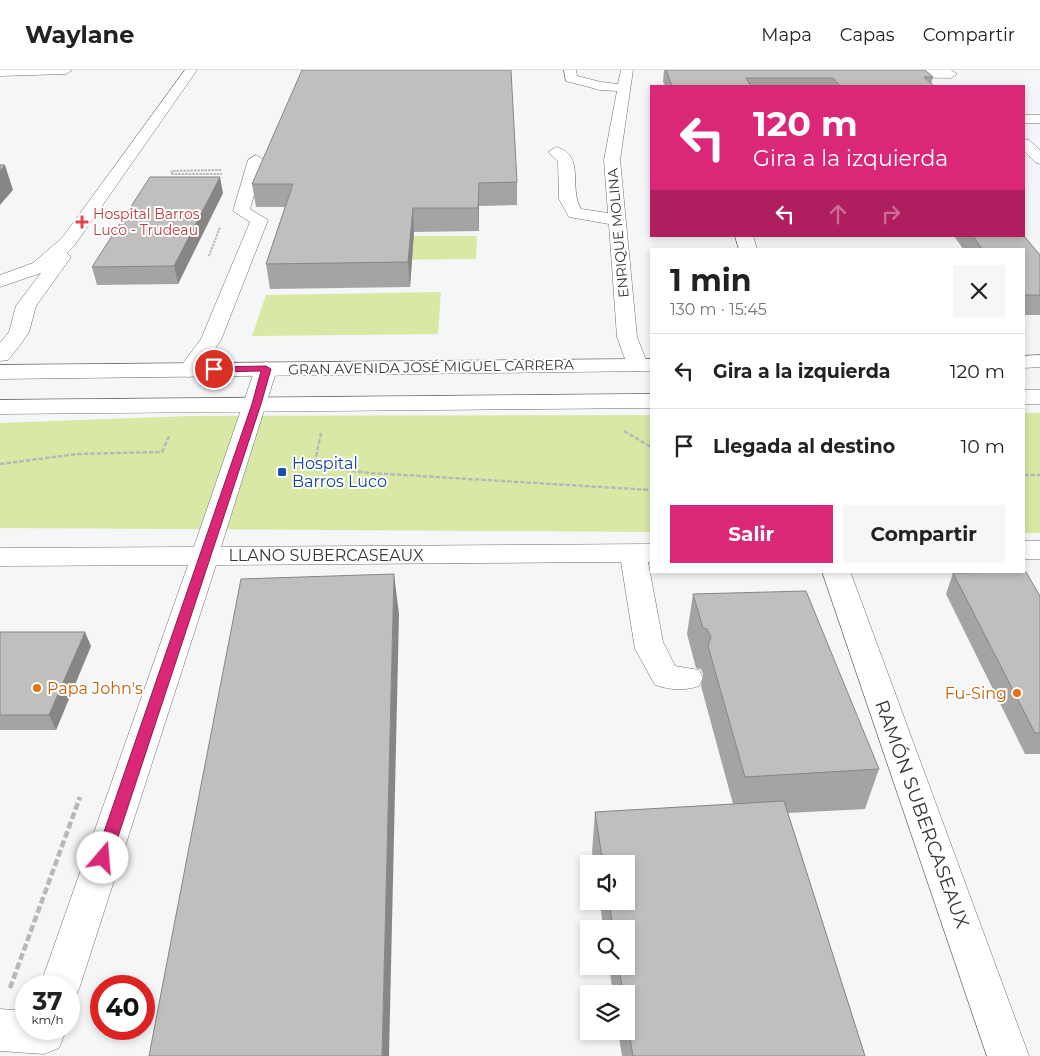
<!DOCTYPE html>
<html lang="es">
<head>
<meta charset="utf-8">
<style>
	:root { --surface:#fff; --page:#f6f6f6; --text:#222; --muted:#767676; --line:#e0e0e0; --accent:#db2777 }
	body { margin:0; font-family:Montserrat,sans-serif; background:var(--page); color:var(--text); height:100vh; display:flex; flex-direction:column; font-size:19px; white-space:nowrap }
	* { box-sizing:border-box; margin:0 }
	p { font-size:16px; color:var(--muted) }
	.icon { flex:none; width:28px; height:28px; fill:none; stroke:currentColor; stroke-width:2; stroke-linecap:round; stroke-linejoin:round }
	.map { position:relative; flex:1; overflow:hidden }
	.sheet { position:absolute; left:650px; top:178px; width:375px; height:325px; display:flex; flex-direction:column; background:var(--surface); border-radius:0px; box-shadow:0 2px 8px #0003 }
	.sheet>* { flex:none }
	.top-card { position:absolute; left:650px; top:15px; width:375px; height:152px; border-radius:0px; box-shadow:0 2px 8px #0003; background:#db2777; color:#fff; overflow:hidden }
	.buttons { position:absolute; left:580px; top:785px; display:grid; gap:10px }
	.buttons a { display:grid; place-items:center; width:55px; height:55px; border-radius:0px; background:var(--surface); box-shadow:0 2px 8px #0003; font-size:25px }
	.speed { position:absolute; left:15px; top:905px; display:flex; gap:10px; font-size:25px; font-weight:700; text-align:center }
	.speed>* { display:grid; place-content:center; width:65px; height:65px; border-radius:50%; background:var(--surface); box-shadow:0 2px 8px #0003; line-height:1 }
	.speed small { font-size:12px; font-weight:400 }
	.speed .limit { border:8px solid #d22; background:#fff; color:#111 }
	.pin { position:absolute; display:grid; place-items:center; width:42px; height:42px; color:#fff; margin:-21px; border:2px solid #fff; border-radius:50%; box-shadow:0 1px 5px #0007 }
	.me { position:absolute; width:55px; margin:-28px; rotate:18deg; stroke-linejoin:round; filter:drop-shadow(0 0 4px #0008) }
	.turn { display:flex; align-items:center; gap:18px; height:105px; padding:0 20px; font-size:22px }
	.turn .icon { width:65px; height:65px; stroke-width:2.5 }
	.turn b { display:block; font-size:35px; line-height:42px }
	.lanes { display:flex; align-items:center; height:48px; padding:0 20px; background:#0003; justify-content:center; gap:25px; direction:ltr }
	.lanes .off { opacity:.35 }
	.round { display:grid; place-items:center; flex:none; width:52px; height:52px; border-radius:0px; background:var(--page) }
	.head { display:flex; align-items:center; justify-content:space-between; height:85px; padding:0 20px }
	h1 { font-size:30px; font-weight:700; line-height:38px }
	.primary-button { display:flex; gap:10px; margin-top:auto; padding:10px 20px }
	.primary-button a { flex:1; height:58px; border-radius:0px; background:var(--accent); color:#fff; font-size:20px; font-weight:700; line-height:58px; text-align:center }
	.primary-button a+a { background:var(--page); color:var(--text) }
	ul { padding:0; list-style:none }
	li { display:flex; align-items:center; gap:15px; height:75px; padding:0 20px; border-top:1px solid var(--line) }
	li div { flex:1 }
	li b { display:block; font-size:19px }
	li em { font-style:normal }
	header { display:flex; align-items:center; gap:30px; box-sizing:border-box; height:70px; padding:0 25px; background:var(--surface); border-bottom:1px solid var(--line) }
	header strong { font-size:24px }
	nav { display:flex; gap:28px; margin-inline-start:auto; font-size:18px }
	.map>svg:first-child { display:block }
</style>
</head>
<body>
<header>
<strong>Waylane</strong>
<nav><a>Mapa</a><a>Capas</a><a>Compartir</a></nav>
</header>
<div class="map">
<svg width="1040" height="986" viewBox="0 0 1040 986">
	<rect width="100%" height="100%" fill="#f4f6f8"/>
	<!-- green -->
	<g fill="#d9e9a5">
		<path d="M380,166H477L476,189L375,190Z"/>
		<path d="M441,222L438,264L252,266L266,225Z"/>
		<rect x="1024" y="343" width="16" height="120"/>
		<path d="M651,345V462L0,458V353L189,346Z"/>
	</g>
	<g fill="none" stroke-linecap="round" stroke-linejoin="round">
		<defs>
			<g id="minor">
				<path d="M0,0H72L66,4L0,6Z"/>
				<path d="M185,0H197L74,176L67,183L71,187L36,236L29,262L20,275L8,290L0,291V273L9,262L16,236L41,203L0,217V205L33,193L62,168Z"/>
				<path d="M564,0H576L577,6L601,12L618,14L621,0H633L620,90L637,267L648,295L645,300L637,301L629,300L617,267L609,154L569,147L559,129L558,91L548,82L556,77C586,85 568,116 581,139L608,143L604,90L617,21L600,20L566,11Z"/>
				<path d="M892,0H951L957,4L951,8L887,7L886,4Z"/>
				<rect x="1024" y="45" width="16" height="8"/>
				<path d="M1024,69L1029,70L1040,80V94L1035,92L1024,81Z"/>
				<path d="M256,85L264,90L250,139L268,150L221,270L197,305L189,307L181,305L178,300L201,269L250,152L233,141L248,90Z"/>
				<path d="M735,166H753L757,179H739Z"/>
				<path d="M266,292L274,294L277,299L221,477L651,474V492H648L663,572L675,596L699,600L703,608L699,616C684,621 670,620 655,615L635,579L621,492L216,495L80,916L74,930L69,932V916H40L188,495L0,496V478L194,477L255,299L258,294Z"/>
				<rect x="1024" y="471" width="16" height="18"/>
				<path d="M822,501H850L1029,986H987Z"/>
				<path d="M0,939L26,941V959H63L65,963L59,978L44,984L0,981Z"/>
			</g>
			<g id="major">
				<path d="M1040,285V297L1024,298V286Z"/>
				<path d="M651,289V301L0,309V295Z"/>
				<rect x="1024" y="320" width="16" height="14"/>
				<path d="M651,324V338L0,344V330Z"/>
			</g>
		</defs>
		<!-- minor casing -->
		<use href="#minor" stroke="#6d6f71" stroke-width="1"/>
		<!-- major casing -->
		<use href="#major" stroke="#6d6f71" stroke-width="1"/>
		<!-- path-far2 -->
		<g stroke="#b6b8b9" stroke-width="2" stroke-dasharray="2.5 1" stroke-linecap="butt">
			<path d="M221,100L172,101L171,104H222"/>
			<path d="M209,186L220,157"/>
		</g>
		<!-- path-far1 -->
		<g stroke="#b6b8b9" stroke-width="2.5" stroke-dasharray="4.5 2" stroke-linecap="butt">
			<path d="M624,361L651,377"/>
			<path d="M321,363L314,396L371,403L651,420"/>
			<path d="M0,394L77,384L162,382L170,364"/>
			<path d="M1024,405H1040"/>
		</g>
		<!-- path -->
		<path stroke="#b6b8b9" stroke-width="4.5" stroke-dasharray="7 3" stroke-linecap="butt" d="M10,918L80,727"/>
		<!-- minor -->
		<use href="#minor" fill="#fff" fill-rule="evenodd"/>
		<!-- major -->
		<use href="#major" fill="#fff" fill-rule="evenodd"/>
	</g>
	<!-- wall -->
	<g fill="#a6a4a3">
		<path d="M664,0H925L933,7L931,14L934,16H665L663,12Z"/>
		<path d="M517,112V135L479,136V161L414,162L410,217L270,219L266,194L285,137H256L252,114Z"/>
		<path d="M223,123L178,214L97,215L92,197Z"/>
		<path d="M954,166H1024L1040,185V245H1024V179H963Z"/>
		<path d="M953,503L1040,526V684H1025L946,524Z"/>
		<path d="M693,524L879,699L865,739L788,743L865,986H622L618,961H626V924H613L609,896H626V859H603L600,831H626V794H594L592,782L595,742L733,734L701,616L703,604L701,599L696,598L687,564Z"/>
		<path d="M0,562L91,576L56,660H0Z"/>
	</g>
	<!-- shaded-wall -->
	<g fill="#878684">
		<path d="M5,95L13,120L0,135V101Z"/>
		<path d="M220,107L223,123L178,214L174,196Z"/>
		<path d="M479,113V161L478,138Z"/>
		<path d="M413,138L414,162L410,217L408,192Z"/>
		<path d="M394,504L399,544L389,986H382Z"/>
		<path d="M85,562L91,576L56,660L49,645Z"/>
	</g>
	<!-- building -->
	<g fill="#c1bfbd" stroke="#878684">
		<path d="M302,0H511L517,112L479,113L478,138H413L408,192L266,194L293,114H252Z"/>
		<path d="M666,0H925L933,7H924L934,16H840L833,8H746L751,16H672Z"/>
		<path d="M0,95H5L0,101Z"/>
		<path d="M150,107H220L174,196L92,197Z"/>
		<path d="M973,166H1024L1040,185V225H1024V179H982Z"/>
		<path d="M1026,502L1040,526V663H1035L953,503Z"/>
		<path d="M394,504L382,986H149L191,767L241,509Z"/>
		<path d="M806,521L879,699L745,707L708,576L711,567L707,559L703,558L693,524Z"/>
		<path d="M0,562H85L49,645H0Z"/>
		<path d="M784,731L865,986H633L626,945V924H623L619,896H626V859H613L609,831H626V794H603L595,742Z"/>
	</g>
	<!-- route -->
	<path fill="#db2777" stroke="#8e194d" d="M266,296L271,299L261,334L111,788L108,792L103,794L98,792L95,788L252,334L261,301L214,302L210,299L214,297Z"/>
	<!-- markers -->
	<path fill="#e0444e" stroke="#fff" stroke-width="2" d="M79.5 144.5h5v5h5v5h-5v5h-5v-5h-5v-5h5z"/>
	<rect fill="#1a4fb4" stroke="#fff" stroke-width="2" x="277" y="397" width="10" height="10" rx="2.5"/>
	<g fill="#e8710a" stroke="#fff" stroke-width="2">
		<circle cx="37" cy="618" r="5"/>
		<circle cx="1017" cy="623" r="5"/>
	</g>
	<g text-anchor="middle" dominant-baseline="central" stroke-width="4" stroke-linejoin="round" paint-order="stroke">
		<!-- far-health labels -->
		<g font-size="14" fill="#be3a42" stroke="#fff" text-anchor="start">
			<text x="93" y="144">Hospital Barros<tspan x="93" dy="16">Luco - Trudeau</tspan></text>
		</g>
		<!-- far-street labels -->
		<g font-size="14" fill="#353637" stroke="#fff">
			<text transform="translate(618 163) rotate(-95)">ENRIQUE MOLINA</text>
			<text transform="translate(431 297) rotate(-1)">GRAN AVENIDA JOSÉ MIGUEL CARRERA</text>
		</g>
		<!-- transit labels -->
		<g font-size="16" fill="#164399" stroke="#fff" text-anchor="start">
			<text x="292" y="393">Hospital<tspan x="292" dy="18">Barros Luco</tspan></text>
		</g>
		<!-- street labels -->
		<g font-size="16" fill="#353637" stroke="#fff">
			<text x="326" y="485">LLANO SUBERCASEAUX</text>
		</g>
		<!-- food labels -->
		<g font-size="16" fill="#c56008" stroke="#fff" text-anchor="start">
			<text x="47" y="618">Papa John's</text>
			<text x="1007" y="623" text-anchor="end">Fu-Sing</text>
		</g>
		<!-- near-street labels -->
		<g font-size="19" fill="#353637" stroke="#fff">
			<text transform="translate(922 744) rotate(70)">RAMÓN SUBERCASEAUX</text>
		</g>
	</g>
</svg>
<div class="buttons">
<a><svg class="icon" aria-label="sound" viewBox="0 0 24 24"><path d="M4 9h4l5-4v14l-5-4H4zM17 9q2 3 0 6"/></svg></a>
<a><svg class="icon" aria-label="search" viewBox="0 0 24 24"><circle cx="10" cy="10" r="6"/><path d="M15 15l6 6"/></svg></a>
<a><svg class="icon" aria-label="layers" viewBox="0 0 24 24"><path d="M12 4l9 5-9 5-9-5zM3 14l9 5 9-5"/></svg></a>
</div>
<div class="speed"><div>37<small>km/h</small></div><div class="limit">40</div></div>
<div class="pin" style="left:214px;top:299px;background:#d93025"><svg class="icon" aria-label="arrive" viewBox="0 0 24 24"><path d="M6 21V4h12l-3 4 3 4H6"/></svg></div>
<svg class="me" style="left:103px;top:788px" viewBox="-20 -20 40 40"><circle r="19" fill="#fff"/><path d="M0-13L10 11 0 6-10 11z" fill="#db2777"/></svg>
<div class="top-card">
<div class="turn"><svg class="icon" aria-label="left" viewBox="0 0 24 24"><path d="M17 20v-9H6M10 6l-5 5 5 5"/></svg><div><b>120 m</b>Gira a la izquierda</div></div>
<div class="lanes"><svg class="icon" aria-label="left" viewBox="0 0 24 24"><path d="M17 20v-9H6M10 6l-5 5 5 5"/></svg><svg class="icon off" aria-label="ahead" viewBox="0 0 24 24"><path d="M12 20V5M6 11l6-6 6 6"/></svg><svg class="icon off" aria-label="right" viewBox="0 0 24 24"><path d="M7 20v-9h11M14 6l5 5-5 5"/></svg></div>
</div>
<section class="sheet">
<div class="head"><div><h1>1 min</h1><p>130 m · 15:45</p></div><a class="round"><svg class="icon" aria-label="close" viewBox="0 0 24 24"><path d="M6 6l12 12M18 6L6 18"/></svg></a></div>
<ul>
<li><svg class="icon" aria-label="left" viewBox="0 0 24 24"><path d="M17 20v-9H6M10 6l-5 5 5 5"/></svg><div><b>Gira a la izquierda</b></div><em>120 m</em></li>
<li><svg class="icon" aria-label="arrive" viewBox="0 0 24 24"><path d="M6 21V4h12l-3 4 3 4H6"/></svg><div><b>Llegada al destino</b></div><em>10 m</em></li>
</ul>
<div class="primary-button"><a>Salir</a><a>Compartir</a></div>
</section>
</div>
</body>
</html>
